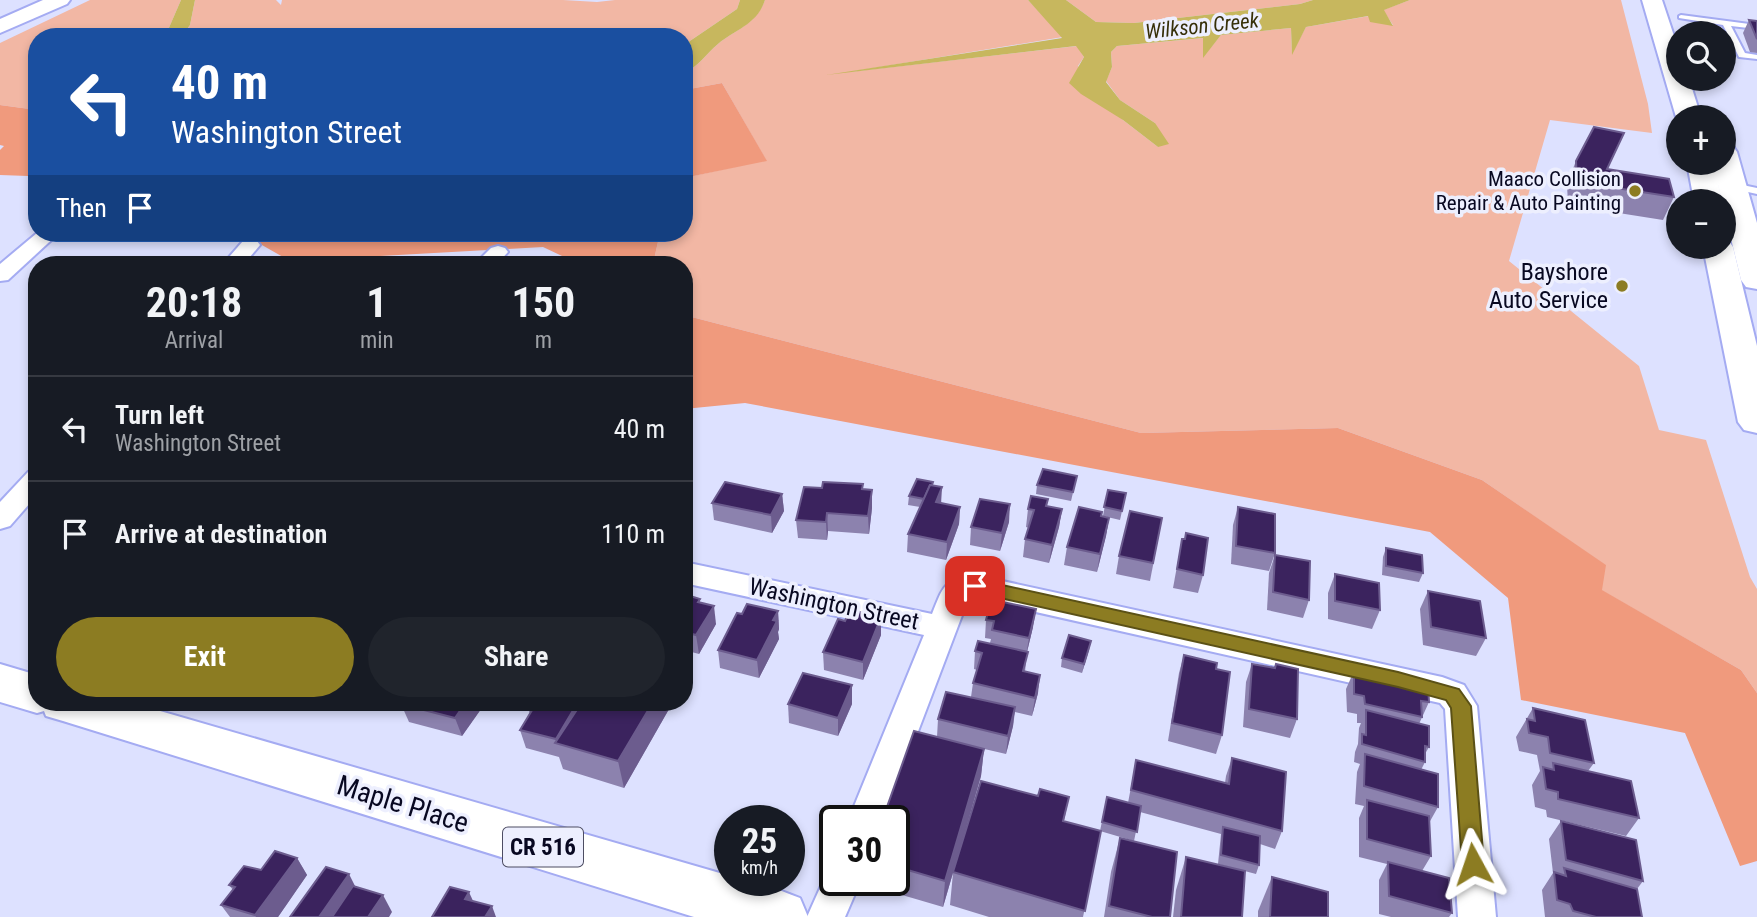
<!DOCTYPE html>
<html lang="en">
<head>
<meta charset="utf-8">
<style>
	:root { --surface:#171b24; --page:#20242c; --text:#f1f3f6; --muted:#9ea1a6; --line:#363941; --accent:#8c7c22 }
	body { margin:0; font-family:"Roboto Condensed",sans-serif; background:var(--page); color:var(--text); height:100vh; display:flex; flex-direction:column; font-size:26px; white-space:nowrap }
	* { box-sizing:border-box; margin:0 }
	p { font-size:23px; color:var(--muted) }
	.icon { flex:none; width:38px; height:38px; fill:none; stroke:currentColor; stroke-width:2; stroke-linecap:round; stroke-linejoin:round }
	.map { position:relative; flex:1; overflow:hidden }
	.details { position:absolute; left:28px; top:256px; width:665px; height:455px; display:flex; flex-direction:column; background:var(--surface); border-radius:28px; box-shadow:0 4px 10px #0003 }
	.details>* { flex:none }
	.top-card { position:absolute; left:28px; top:28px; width:665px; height:214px; border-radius:28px; box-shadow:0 4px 10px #0003; background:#1a4fa0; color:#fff; overflow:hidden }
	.buttons { position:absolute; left:1666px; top:21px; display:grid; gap:14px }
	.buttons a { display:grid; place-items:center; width:70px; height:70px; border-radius:50%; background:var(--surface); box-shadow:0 4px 10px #0003; font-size:35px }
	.speed { position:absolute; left:714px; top:805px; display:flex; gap:14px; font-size:35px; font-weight:700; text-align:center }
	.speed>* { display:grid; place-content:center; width:91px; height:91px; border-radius:50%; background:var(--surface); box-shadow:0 4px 10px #0003; line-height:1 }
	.speed small { font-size:18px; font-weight:400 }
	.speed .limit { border:4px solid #111; border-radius:10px; background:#fff; color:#111 }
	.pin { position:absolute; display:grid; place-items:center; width:60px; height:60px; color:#fff; margin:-30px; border-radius:14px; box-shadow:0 4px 10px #0006 }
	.me { position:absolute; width:77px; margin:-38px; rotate:355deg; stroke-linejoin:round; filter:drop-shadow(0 0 5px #0008) }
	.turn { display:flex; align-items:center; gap:24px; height:147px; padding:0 28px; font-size:32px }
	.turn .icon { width:91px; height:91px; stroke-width:2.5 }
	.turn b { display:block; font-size:49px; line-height:60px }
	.then { display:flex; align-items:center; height:66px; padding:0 28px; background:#0003; gap:14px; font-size:26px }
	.eta { display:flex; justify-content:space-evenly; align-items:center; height:119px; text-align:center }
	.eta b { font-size:42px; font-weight:700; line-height:49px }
	.action { display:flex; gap:14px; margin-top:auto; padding:14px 28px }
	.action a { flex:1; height:80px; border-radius:42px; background:var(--accent); color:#fff; font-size:28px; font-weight:700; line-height:80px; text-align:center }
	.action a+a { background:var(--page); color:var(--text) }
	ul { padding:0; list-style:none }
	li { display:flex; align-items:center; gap:21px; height:105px; padding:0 28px; border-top:2px solid var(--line) }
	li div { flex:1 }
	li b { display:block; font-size:26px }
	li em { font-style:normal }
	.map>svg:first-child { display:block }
</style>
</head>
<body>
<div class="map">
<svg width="1757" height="917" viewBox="0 0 1757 917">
	<rect width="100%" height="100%" fill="#dde1ff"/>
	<!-- green -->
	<g fill="#f2b7a4">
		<path d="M90,0H181L168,30L162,37H37V110L0,105V43Z"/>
		<path d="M195,0H276L281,5L282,0H563L597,2L615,0H740L737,9L684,45V37H181L190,25Z"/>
		<path d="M765,0H1028L1063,37L849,72L1077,46L1084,57L1078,66L1123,120L1158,147L1155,123L1120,100L1106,81L1112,67L1111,52L1117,46L1204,38L1203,57L1221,35L1291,28L1292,53L1306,27L1369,16L1393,25L1383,10L1410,0H1621L1648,104L1652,133L1550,120L1509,261L1639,366L1659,430L1706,440L1750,577L1757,589V693L1741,670L1601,590L1605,565L1482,480L1338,428L1141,433L684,315V264H653L660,233H684V178L766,160L722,83L684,90V73C699,66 706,54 718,44C736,29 756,25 765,0Z"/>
		<path d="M1066,0H1313L1300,4L1134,23L1096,22Z"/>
	</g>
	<!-- forest -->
	<g fill="#f09a7d">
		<path d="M722,83L767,161L684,178V90Z"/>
		<path d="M0,105L37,110V171L28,176L0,175V150L4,146L0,145Z"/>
		<path d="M241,233H660L653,264H579L543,247L290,261Z"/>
		<path d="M684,315L1141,433L1338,428L1482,480L1606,565L1602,590L1741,670L1757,693V861L1740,866L1685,733L1521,700L1508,598L1430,532L745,403L684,409Z"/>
	</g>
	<!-- water -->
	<g fill="#c7b75e">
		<path d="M181,0H195L190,25L181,37H162L168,30Z"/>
		<path d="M740,0H765C757,25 736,29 718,44C706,54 699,66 684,73V45L737,9Z"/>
		<path d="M1028,0H1066L1096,22L1134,23L1300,4L1313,0H1410L1384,10L1393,26L1370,22L1368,16L1306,27L1292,55L1291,28L1221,35L1203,58V38L1117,46L1111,52L1112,67L1106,82L1120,100L1155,123L1169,144L1158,147L1123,120L1081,94L1069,83L1084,57L1076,46L826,75L1062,38Z"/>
	</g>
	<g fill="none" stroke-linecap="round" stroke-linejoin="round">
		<defs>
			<g id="lane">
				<path d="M1681,15L1757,25V29L1731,26L1745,53L1757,55V59L1739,57L1723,25L1679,18V16Z"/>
				<path d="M1733,183L1757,188V194L1730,188L1729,186Z"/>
			</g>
			<g id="street">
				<path d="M37,233H59L8,280L0,281V264Z"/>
				<path d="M250,239L257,241L260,245L244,264H223L243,241Z"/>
				<path d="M498,246L505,248L508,252L497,264H475L491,248Z"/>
				<path d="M37,469V495L10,526L0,529V502L28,472Z"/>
				<path d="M684,562L932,614C943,587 944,578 975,575L1442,677L1464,685L1477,706L1496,917H1458L1445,709L1440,703L969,597L884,821H848L924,635L684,583Z"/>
				<path d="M835,865V880H861L845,917H807L829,868Z"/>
			</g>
			<path id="primary" d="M0,664L37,675V702H129L730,876V880C754,880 777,889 800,898L808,917H694L63,721L46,716L44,711L37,713L0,702Z"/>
			<g id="highway">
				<path d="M43,0H70L67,4L0,33V19Z"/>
				<path d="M1642,0H1662L1678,48V79H1689L1701,117H1678V120L1676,117Z"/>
				<path d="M1724,144L1733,146L1737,152L1757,223V289L1746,287L1741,280L1714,168L1722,201H1694L1687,163H1724Z"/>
				<path d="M1724,239L1729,241L1733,247L1757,346V433L1744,430L1738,422L1703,247H1724Z"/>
			</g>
		</defs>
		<!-- lane casing -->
		<use href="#lane" stroke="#a4abf2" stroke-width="4"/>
		<!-- street casing -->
		<use href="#street" stroke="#a4abf2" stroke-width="4"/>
		<!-- primary casing -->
		<use href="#primary" stroke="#a4abf2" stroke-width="4"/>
		<!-- highway casing -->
		<use href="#highway" stroke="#a4abf2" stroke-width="4"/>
		<!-- lane -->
		<use href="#lane" fill="#fff" fill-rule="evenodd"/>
		<!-- street -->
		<use href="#street" fill="#fff" fill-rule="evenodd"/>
		<!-- primary -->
		<use href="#primary" fill="#fff" fill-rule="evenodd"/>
		<!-- highway -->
		<use href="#highway" fill="#fff" fill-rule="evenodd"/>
	</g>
	<!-- wall -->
	<g fill="#8c82ae">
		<path d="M1749,20L1757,21V53L1750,52L1743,33Z"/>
		<path d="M1576,161L1608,169L1674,197L1663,220L1568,205L1567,184Z"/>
		<path d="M1077,476L1071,501L1036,494L1037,485Z"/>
		<path d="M933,482V486L941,503L960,507L959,524L946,560L907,552L908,534L920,507L908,505L909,496Z"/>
		<path d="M863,489L872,508L869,534L828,531L827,540L798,538L796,520Z"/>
		<path d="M1108,490L1126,493L1120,520L1103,516Z"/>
		<path d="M782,494L784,511L772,533L714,520L712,503Z"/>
		<path d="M1048,499L1047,506L1062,509L1059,527L1049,563L1023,557L1025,539L1029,528L1026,527L1028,509Z"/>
		<path d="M1238,507L1275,553L1269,571L1231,564L1233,525Z"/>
		<path d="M1101,516L1109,518L1106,536L1097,572L1064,565L1067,547Z"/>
		<path d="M1162,518L1150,581L1116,574L1119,556Z"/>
		<path d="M1009,522L1000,551L970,545L971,527Z"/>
		<path d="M1182,539L1203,575L1198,593L1173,588Z"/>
		<path d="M1386,548L1423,573L1419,582L1382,575L1383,557Z"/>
		<path d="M1275,555L1309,600L1303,618L1267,610L1269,573Z"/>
		<path d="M1335,574L1380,610L1372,629L1328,619V593Z"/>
		<path d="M1428,591L1486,638L1476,656L1423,645L1420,609Z"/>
		<path d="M700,599V603L716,624L699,654L684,650V600H687Z"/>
		<path d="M778,611L779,629L778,632L779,639L759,678L720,668L718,650L742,614Z"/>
		<path d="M881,617V635L863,680L824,670L823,652L845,621Z"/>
		<path d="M986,620L1033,627L1027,652L1025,672L1038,693L1032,716L1015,712L1013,726L1006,754L963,744L984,749L981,776L962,843L1038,796L1069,797L1064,821L1101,831L1083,917H989L950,905L953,873L943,907L868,885V880H894V821L937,737L938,719L971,697L973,683L977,670L974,669L975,651L990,643L991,639L985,638Z"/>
		<path d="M1091,641L1082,673L1061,667L1062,658Z"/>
		<path d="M1184,655L1216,669L1222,735L1216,754L1168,741L1179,673Z"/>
		<path d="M1252,664L1274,668L1276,664L1297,719L1290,738L1243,727L1246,682Z"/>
		<path d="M1354,671L1429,702L1419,724L1429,747L1425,754V762L1421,770L1438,807L1429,823L1431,856L1422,871L1452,913L1449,917H1391L1379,914V880L1387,864L1359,857V818L1364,806L1355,804L1357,772L1360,764L1354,762L1355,752L1358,744L1359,728L1361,723H1357V714L1347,712L1346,689Z"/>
		<path d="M486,702L462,736L409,722L401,704Z"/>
		<path d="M526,702H673L624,788L563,769L559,757L526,748L520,730L530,714Z"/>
		<path d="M788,704H852L838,736L789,723Z"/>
		<path d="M1533,708L1594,763L1588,771L1639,818L1626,836L1547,817L1546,810L1535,807L1532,785L1540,771L1537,755L1519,751L1516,737Z"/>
		<path d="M1232,758L1282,831L1275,849L1260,844L1259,865L1256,874L1218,864L1221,834L1140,812L1134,841L1100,831L1107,797L1128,803L1136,760L1225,783L1226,776Z"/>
		<path d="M1561,821L1643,881L1637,889L1642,917H1545L1542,890L1553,873L1549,839Z"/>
		<path d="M1120,838L1170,917H1104L1111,872Z"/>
		<path d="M1186,857L1242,917H1173L1176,890Z"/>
		<path d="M297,858L307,875L278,917H230L221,905L233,890L229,885L261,870Z"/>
		<path d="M1272,877L1328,917H1258V911Z"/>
	</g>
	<!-- shaded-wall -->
	<g fill="#6c5c8e">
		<path d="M942,487L941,505L936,502Z"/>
		<path d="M872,490V508L869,534L868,516Z"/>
		<path d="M782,494L784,511L772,533L771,515Z"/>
		<path d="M1010,504L1009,522L1000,551L1002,533Z"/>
		<path d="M960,507L959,524L946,560L947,542Z"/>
		<path d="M1062,509L1059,527L1049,563L1052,545Z"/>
		<path d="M827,513L828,531L827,540L826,522Z"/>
		<path d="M1109,518L1106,536L1097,572L1100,554Z"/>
		<path d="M714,606L716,624L699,654L696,635Z"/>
		<path d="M1036,609L1033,627L1026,656L1029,638Z"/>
		<path d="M778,611L779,629L778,632L779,639L759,678L757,660Z"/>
		<path d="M881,617V635L863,680V662Z"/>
		<path d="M1091,641L1089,650L1082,673L1084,664Z"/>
		<path d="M1040,675L1038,693L1032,716L1035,698Z"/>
		<path d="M852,685V704L838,736V718Z"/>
		<path d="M466,702H486L462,736L455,718Z"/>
		<path d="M578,702H585L557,743L556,739Z"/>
		<path d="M653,702H673L624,788L618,761Z"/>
		<path d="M1015,707L1013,726L1006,754L1008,736Z"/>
		<path d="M984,749L981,776L943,907L945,881Z"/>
		<path d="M297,858L307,875L278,917H256L255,915Z"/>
		<path d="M349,874L358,892L341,917H319Z"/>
		<path d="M469,892L477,910L465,899Z"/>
		<path d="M383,895L392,912L389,917H368Z"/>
		<path d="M492,906L496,917H485Z"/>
	</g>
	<!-- building -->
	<g fill="#3b235e" stroke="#6c5c8e" stroke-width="2">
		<path d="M1749,20L1757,21V39Z"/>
		<path d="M1594,127L1624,133L1607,169L1669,179L1674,197L1577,182L1576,161Z"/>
		<path d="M1043,469L1077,476L1073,492L1037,485Z"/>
		<path d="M917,479L933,482L932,485H930L924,499L909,496Z"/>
		<path d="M725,482L782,494L771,515L712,503Z"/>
		<path d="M823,482L863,484L862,489L872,490L868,516L827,513L826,522L796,520L804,487L822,488Z"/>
		<path d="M930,485L942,487L936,502L960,507L947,542L908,534Z"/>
		<path d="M1108,490L1126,493L1122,511L1104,507Z"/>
		<path d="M1031,496L1048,499L1046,506L1062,509L1052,545L1025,539L1034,510L1028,509Z"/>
		<path d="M980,499L1010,504L1002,533L971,527Z"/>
		<path d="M1079,507L1102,512L1101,516L1109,518L1100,554L1067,547Z"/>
		<path d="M1238,507L1275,514V553L1236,546Z"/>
		<path d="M1130,511L1162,518L1153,563L1119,556Z"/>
		<path d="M1186,533L1208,538L1203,575L1177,569L1182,539H1185Z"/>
		<path d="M1386,548L1422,555L1423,573L1386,566Z"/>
		<path d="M1275,555L1310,561L1309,600L1273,592Z"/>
		<path d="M1335,574L1379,583L1380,610L1335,601Z"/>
		<path d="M1428,591L1480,601L1486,638L1431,627Z"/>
		<path d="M690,596L700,599L698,602L714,606L696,635L684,632V600H687Z"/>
		<path d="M998,601L1036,609L1029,638L992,630L994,621L986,620L989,609L996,610Z"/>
		<path d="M747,604L778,611L773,620L777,621L757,660L718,650L737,613L742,614Z"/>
		<path d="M850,610L881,617L863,662L823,652L838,619L845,621Z"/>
		<path d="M1069,635L1091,641L1084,664L1062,658Z"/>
		<path d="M978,641L1028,652L1023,671L1040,675L1035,698L973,683L982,653L975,651Z"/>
		<path d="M1184,655L1217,663L1216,669L1230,672L1222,735L1172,723Z"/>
		<path d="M1252,664L1275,668L1276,664L1298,669L1297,719L1249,709Z"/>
		<path d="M1354,671L1428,685L1429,702L1421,701L1422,717L1365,704L1364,696L1354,694Z"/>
		<path d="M803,673L852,685L838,718L788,704Z"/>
		<path d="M946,692L1015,707L1008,736L938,719Z"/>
		<path d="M402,702H466L455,718L401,704Z"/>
		<path d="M537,702H578L556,739L520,730Z"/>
		<path d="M582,702H653L618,761L555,743Z"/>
		<path d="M1533,708L1585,720L1594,763L1550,753L1548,737L1529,733L1527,719L1535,721Z"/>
		<path d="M1366,710L1429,726V747L1425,746V762L1362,744V734L1366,735Z"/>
		<path d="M914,731L984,749L945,881L894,866V821H882Z"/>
		<path d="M1365,754L1438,774V807L1364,786Z"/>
		<path d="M1232,758L1286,772L1282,831L1131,790L1136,760L1229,784Z"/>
		<path d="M1553,763L1631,781L1639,818L1558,799V792L1546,789L1543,767L1554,770Z"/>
		<path d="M981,781L1038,796L1040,789L1069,797L1063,821L1101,831L1085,911L953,872Z"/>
		<path d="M1107,797L1141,806L1137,832L1102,822Z"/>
		<path d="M1367,800L1429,816L1431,856L1367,839Z"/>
		<path d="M1561,821L1636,840L1643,881L1566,860Z"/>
		<path d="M1223,827L1260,836L1259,865L1221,855Z"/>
		<path d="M1120,838L1177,852L1170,917H1152L1109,906Z"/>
		<path d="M275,851L297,858L255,915L221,905L235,887L229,885L244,866L261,870Z"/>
		<path d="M1186,857L1245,871L1242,917H1181Z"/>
		<path d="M1388,862L1449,878L1452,913L1389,896Z"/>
		<path d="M326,867L349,874L319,917H290Z"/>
		<path d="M1564,868L1637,889L1642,917H1596L1573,911L1570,904L1557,900L1554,872L1566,876Z"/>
		<path d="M1272,877L1328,892V917H1270Z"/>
		<path d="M353,886L383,895L368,917H332Z"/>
		<path d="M450,887L469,892L465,899L492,906L485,917H432Z"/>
	</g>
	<!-- route -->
	<path fill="#8c7c22" stroke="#5b5116" stroke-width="2" d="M975,579L1398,672L1459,689L1471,706L1484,864L1481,871L1473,874L1465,871L1462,864L1451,708L1446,700L1398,687L969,591L966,586L969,581Z"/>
	<!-- markers -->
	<g fill="#8c7c22" stroke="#edeffe" stroke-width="2.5">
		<circle cx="1635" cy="191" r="7"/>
		<circle cx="1622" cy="286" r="7"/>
	</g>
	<g text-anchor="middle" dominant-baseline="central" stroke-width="7" stroke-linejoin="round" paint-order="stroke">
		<!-- far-water labels -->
		<g font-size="21" font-style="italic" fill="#362f08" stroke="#edeffe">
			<text transform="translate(1202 26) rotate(-6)">Wilkson Creek</text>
		</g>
		<!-- far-poi labels -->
		<g font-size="21" fill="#080821" stroke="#edeffe" text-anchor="end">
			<text x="1621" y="179">Maaco Collision<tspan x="1621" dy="24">Repair &amp; Auto Painting</tspan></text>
		</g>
		<!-- shield labels -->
		<rect fill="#edeffe" stroke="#4d4d63" stroke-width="2" x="503" y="827.5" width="80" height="39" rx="5"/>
		<g font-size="23" font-weight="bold" fill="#080821">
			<text x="543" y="847">CR 516</text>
		</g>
		<!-- poi labels -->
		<g font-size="24" fill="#080821" stroke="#edeffe" text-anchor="end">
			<text x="1608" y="272">Bayshore<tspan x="1608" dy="28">Auto Service</tspan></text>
		</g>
		<!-- street labels -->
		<g font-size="24" fill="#080821" stroke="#edeffe">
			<text transform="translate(834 604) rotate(12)">Washington Street</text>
		</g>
		<!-- near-street labels -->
		<g font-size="28" fill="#080821" stroke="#edeffe">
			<text transform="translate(403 804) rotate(17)">Maple Place</text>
		</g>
	</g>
</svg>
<div class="buttons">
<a><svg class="icon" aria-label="search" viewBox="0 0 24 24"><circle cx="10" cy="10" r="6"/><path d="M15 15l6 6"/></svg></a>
<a>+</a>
<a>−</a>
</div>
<div class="speed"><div>25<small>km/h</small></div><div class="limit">30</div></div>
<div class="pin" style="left:975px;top:586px;background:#d93025"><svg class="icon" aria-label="arrive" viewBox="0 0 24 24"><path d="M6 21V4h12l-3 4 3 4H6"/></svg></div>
<svg class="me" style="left:1473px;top:864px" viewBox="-20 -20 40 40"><path d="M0-17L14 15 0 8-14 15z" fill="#8c7c22" stroke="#fff" stroke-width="4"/></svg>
<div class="top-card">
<div class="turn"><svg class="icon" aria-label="left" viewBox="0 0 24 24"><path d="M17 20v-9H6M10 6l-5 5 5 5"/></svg><div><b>40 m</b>Washington Street</div></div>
<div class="then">Then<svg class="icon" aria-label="arrive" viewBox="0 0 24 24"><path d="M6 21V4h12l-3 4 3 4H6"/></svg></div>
</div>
<section class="details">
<div class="eta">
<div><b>20:18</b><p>Arrival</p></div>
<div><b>1</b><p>min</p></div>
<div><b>150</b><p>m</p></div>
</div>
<ul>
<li><svg class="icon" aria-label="left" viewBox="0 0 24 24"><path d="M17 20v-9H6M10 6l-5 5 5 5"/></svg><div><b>Turn left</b><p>Washington Street</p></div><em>40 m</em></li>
<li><svg class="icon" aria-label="arrive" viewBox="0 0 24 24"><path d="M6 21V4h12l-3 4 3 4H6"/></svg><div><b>Arrive at destination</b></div><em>110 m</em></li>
</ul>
<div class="action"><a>Exit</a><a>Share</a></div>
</section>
</div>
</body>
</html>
